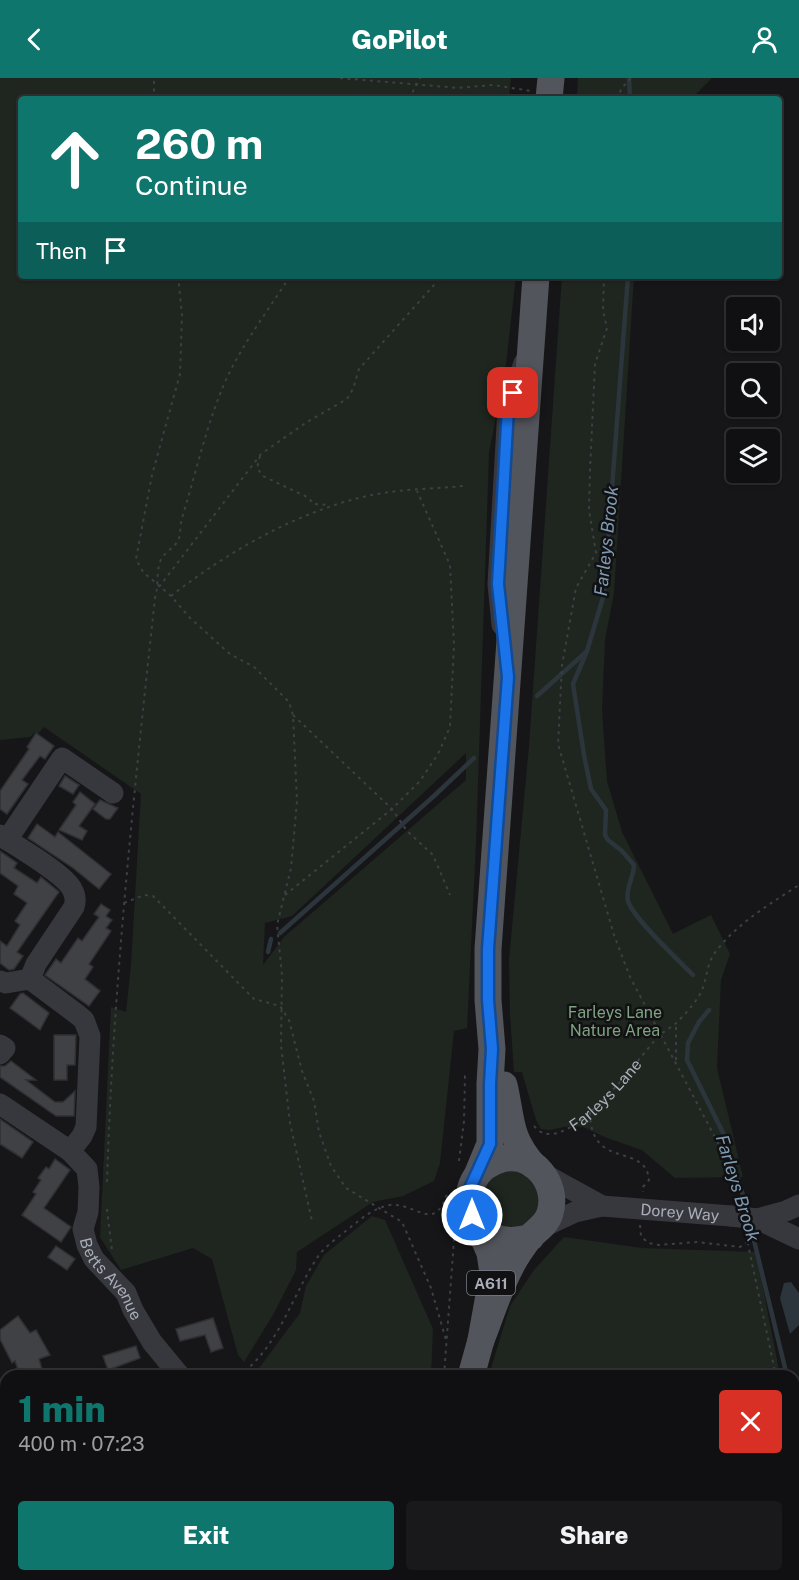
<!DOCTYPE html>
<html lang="en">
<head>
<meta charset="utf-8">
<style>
	:root { --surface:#101012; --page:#19191b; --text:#f1f3f6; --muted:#9c9d9f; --line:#303032; --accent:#0f766e }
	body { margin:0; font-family:"Public Sans",sans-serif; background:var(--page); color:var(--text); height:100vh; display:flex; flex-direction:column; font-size:22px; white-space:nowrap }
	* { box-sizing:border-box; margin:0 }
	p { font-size:20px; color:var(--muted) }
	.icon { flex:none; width:33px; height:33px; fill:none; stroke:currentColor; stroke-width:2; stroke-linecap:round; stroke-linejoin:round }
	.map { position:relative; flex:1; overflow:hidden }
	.drawer { position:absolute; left:0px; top:1292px; width:800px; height:212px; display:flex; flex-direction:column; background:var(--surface); border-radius:18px 18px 0 0; box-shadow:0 2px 4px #0004,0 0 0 2px var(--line) }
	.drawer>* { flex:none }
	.guide { position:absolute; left:18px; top:18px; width:764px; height:183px; border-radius:6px; box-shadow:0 2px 4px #0004,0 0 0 2px var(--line); background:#0f766e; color:#fff; overflow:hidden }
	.controls { position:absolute; left:726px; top:219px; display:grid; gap:12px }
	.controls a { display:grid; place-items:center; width:54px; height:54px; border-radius:6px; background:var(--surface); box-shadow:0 2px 4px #0004,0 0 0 2px var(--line); font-size:30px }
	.pin { position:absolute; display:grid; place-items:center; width:51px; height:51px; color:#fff; margin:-26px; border-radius:12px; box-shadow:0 3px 9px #0006 }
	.me { position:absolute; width:66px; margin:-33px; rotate:0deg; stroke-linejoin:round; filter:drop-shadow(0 0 4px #0008) }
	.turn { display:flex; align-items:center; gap:21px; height:126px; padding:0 18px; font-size:27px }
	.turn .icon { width:78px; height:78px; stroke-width:2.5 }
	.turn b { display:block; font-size:42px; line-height:51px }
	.then { display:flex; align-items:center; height:57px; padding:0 18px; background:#0003; gap:12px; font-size:22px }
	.round { display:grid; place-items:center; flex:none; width:63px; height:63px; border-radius:6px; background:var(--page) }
	.head { display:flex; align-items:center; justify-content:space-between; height:102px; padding:0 18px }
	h1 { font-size:36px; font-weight:800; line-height:45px; color:var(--accent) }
	.primary-button { display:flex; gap:12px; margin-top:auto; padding:12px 18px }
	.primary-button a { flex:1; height:69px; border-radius:6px; background:var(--accent); color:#fff; font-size:24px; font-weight:800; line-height:69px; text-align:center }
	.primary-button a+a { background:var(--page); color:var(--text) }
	header { display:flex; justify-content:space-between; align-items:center; height:78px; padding:0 18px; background:var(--accent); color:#fff; font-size:27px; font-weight:800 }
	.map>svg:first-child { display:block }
</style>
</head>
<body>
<header><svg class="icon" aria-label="back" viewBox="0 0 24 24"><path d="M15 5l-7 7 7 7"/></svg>GoPilot<svg class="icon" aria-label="person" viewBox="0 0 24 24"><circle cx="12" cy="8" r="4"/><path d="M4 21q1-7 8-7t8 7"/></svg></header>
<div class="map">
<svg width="799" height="1502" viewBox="0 0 799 1502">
	<rect width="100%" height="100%" fill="#161618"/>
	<!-- green -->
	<g fill="#1e261f" fill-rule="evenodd">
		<path d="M0,0H511L509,21H21V198H516L506,286L489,375L476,765L467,950L454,953L440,1085L434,1103L403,1118L373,1124L297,1174L296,1192L273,1237L244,1284L238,1277L212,1181L193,1170L121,1192L100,1159L111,929L126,934L131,887L141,716L44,649L38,656L35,654L30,659L0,662ZM466,675V702L284,859L263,887L265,845L292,838Z"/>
		<path d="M578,0H712L691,21H577Z"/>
		<path d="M562,198H634L614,515L605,562L602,632L607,703L622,754L673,856L711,837L730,876L721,902L717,990L743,1099L675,1100L642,1072L607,1060L583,1049L569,1048L549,1052L541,1051L536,1042L522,994H514L510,936L509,882L529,668Z"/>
		<path d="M510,1088L538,1102L539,1140L512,1155L480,1135L483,1103Z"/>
		<path d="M372,1138L385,1142L433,1251L431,1297H254L300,1235L306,1208L324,1177Z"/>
		<path d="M564,1159L642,1170L756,1174L780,1297H489L510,1228L534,1192Z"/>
		<path d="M794,1368L799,1396V1502H468L469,1497H794Z"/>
	</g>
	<!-- water -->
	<path fill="#2c353c" d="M791,1204L799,1215V1247L790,1256L780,1220L784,1205Z"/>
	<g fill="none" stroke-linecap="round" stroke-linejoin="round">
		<!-- stream -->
		<g stroke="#2c353c" stroke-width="4.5">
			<path d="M629,0L630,21"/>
			<path d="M628,198L604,516L587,573L573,606L584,677L591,711L606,732L605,757L608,762L622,773L634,787C634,799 625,811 628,823C633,840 679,883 693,897"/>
			<path d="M537,618L586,574"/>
			<path d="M280,855L434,718L474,680"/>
			<path d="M268,874L271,861"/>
			<path d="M709,932L699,944L688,965L687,982L726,1061L748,1134"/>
			<path d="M750,1146L787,1298"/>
			<path d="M794,1333L799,1361"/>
		</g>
	</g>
	<!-- building -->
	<g fill="#404145" stroke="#303034" stroke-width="1.5">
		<path d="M36,655L54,668L45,681L40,678L22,702L28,706L7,736L0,731V713L29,671L27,669Z"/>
		<path d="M65,698L79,707L73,716L59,708Z"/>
		<path d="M80,714L95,726L79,748L87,753L82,762L59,752L76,727L73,724Z"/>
		<path d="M100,722L118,730L110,741H106L93,731Z"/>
		<path d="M37,746L55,759L58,754L111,796L99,811L73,790L28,760Z"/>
		<path d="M0,773L17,785L14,790L37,805L41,799L59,814L17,874L23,878L14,891L9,892L0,885V863L7,868L20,847L15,843L27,825L14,816L18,808L0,795Z"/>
		<path d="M101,826L110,832L106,838L112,842L106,850L111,853L89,886L93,889L85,901L100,913L89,928L45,897L56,881L61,885L78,860L82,863L99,839L94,836Z"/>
		<path d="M23,915L49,935L40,952L10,930L20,916Z"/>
		<path d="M54,957H76L75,987H67V1002H54Z"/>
		<path d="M11,983L36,1002H26L55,1024H63L75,1013L74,1038H56L0,999V988H5Z"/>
		<path d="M0,1041L33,1064L22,1080L0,1066Z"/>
		<path d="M55,1081L70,1092L44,1130L71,1149L61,1164L22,1137L36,1116L33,1114L41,1102L38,1100L46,1089L49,1091Z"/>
		<path d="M56,1168L75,1181L67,1192L48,1179Z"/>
		<path d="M18,1238L30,1255L36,1252L50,1277L39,1281L44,1298H20L15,1283L12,1285L0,1261V1252Z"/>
		<path d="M213,1240L223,1270L211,1274L205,1257L180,1263L176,1251Z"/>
		<path d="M136,1268L140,1280L108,1292L103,1278Z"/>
	</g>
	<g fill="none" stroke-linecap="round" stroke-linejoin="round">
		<!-- path -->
		<g stroke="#3d3f44" stroke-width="2" stroke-dasharray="3 4.5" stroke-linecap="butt">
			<path d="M340,0L458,10L493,7L531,13"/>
			<path d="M154,21V0"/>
			<path d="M409,21L420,0"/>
			<path d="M616,21L622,10L631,0"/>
			<path d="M178,198L182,237L180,296L152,397L136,481L143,494L171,518L190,540L230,576L254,589L289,624L293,637L297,723L291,790L277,847L282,897L281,967L290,1045L312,1143"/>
			<path d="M604,198L603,233L607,250L595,286L590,392L589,432L596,475L576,510L562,587L558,666L614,857L630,899L726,1080L738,1122"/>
			<path d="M260,378L257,390L263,398L309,420L313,426L329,427"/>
			<path d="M159,509L261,376L307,344L347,321L353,311L359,291L442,198"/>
			<path d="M171,518C226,475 295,435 363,419C395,411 431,411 464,408"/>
			<path d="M293,637L392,731L407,753L433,777L450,817"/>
			<path d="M285,817L392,731L420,703L438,676L450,649L454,567L450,487L417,413"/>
			<path d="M124,825L144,817L153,818L254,921L280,928L289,942L302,993L314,1023L319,1054L331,1088L346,1110L402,1144L431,1210L446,1262"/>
			<path d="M676,982V945"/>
			<path d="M590,1034C590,1093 646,1064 649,1102L643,1109V1114"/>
			<path id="s1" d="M534,1048C536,1050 538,1053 541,1054C573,1071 638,981 657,960C662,954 669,951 675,946C683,939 693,927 699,918C708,903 705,886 717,872C739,844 770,826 799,807"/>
			<path d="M459,1083L464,1043L465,998L469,997"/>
			<path d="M107,1104C113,909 134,714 155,520C159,507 156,496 160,484C163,475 173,471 178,463C181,457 180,447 182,440C196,395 206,348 225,304C242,266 268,233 290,198"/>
			<path d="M107,1131L112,1173"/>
			<path d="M640,1147L641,1158L648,1165L659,1167L697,1164L740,1169L747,1164"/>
			<path d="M746,1157L776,1298"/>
			<path d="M239,1298C279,1268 291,1220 317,1180C324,1169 337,1160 347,1152C361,1141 373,1130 390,1127C415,1124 434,1155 446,1118L449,1117"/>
			<path d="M444,1298L455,1148"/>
			<path d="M794,1383L799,1410"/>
		</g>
		<!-- minor -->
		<g stroke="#37383d" stroke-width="21">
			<path d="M502,547L498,506L508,330L524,285"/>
			<path d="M0,757C17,769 64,795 72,811C76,818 76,823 74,829L36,886L30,901"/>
			<path d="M7,762L62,680L113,715"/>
			<path d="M30,901L78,937L84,942L90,958L86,1049L82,1058L70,1073"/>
			<path d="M0,903L6,905L30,901"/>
			<path d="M0,967L5,970L0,976"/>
			<path id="s2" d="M0,1026L70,1073L87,1091L89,1109L88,1134L83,1151L87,1167L94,1181L126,1215L133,1232L152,1264L180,1298"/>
			<path d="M542,1095L602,1128"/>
			<path d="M757,1141L799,1161"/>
			<path d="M757,1141L786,1133L799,1127"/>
			<path id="s3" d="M543,1149L575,1134L602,1128L731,1138"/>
			<path d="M0,1311L6,1333"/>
			<path d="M0,1433L6,1428"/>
			<path d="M166,1497L170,1502"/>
		</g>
		<!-- major -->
		<g stroke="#53555c" stroke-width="27">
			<path d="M549,21L551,0"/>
			<path d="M504,1007C512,1041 508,1058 533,1087"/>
			<path d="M478,1095L490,1066V1006L492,971L488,922V871L536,198"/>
			<path d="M481,1262C491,1237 499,1210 512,1186C517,1177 524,1167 530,1159C538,1151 547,1146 550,1135C559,1106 533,1073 502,1081C446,1096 466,1180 531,1159"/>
			<path d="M471,1298L481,1262L493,1195L490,1175L479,1149"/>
			<path d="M442,1502L443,1497"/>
		</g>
		<!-- minor-bridge -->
		<path stroke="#37383d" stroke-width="21" d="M731,1138L757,1141"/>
	</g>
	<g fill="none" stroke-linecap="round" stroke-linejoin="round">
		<defs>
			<path id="route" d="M472,1137L469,1122L471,1108L490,1066V1006L492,971L488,922V871L508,599L498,506L508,330L513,315"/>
		</defs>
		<!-- route casing -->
		<use href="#route" stroke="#114b97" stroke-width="15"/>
		<!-- route -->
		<use href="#route" stroke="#1a73e8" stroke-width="10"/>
	</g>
	<g text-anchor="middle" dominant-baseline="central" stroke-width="5" stroke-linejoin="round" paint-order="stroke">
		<!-- shield labels -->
		<rect fill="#111113" stroke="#7b7e86" stroke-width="1.5" x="467" y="1193" width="48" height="24" rx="4.5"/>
		<g font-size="15" font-weight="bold" fill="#a8adb8">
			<text x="491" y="1205">A611</text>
		</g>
		<!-- park labels -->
		<g font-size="16" fill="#7fa381" stroke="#111113">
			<text x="615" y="934">Farleys Lane<tspan x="615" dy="18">Nature Area</tspan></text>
		</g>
		<!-- street labels -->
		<g font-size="16" fill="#a8adb8" stroke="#111113">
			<text stroke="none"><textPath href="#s1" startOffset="88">Farleys Lane</textPath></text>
			<text stroke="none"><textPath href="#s3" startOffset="141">Dorey Way</textPath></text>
			<text stroke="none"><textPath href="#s2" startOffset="228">Betts Avenue</textPath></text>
		</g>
		<!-- water labels -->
		<g font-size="18" font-style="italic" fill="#7f9bb3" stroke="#111113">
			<text transform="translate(606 463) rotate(-84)">Farleys Brook</text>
			<text transform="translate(738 1110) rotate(73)">Farleys Brook</text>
		</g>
	</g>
</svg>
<div class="controls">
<a><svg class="icon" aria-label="sound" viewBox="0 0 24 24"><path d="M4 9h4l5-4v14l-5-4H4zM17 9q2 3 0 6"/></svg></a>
<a><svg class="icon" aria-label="search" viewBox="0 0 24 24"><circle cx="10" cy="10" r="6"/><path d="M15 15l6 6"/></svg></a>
<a><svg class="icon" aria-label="layers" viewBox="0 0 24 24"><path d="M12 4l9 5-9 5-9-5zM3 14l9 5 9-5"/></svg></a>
</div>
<div class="pin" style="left:513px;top:315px;background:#d93025"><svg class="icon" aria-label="arrive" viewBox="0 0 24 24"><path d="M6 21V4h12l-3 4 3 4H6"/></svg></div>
<svg class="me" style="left:472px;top:1137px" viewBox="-20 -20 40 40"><circle r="17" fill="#1a73e8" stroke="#fff" stroke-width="3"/><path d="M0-11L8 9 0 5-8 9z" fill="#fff"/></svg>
<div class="guide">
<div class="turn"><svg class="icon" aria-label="ahead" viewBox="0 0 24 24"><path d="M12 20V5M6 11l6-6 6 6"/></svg><div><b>260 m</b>Continue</div></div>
<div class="then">Then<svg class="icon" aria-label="arrive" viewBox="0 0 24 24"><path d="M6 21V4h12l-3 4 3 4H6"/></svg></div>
</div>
<section class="drawer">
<div class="head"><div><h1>1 min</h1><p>400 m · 07:23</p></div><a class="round" style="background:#d93025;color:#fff"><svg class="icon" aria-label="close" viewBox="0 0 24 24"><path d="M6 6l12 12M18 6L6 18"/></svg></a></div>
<div class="primary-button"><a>Exit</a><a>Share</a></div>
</section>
</div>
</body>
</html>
